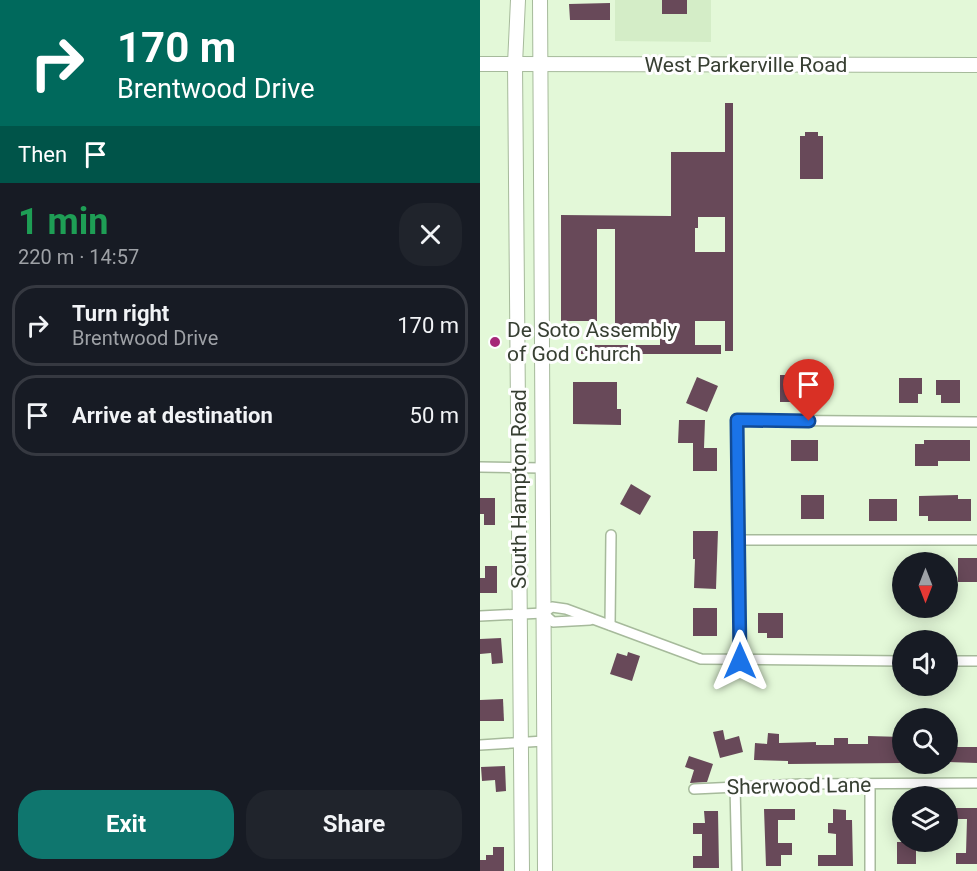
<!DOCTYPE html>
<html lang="en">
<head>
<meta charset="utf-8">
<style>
	:root { --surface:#171b24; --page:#20242c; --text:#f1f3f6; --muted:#9ea1a6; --line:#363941; --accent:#0f766e }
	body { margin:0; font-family:Roboto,sans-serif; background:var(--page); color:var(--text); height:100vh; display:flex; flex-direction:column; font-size:22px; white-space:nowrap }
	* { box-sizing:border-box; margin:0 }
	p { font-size:20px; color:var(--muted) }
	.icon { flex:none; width:33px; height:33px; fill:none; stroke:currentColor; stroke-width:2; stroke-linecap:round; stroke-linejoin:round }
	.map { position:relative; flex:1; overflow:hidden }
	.details { display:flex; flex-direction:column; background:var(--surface); width:480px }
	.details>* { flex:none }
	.hud { background:#00695c; color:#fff; overflow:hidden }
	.needle { width:39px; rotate:180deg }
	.fabs { position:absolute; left:412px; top:552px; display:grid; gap:12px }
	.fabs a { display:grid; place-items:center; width:66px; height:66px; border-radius:50%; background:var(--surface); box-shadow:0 3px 15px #0003; font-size:30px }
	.pin { position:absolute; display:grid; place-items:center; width:51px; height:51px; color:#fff; margin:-62px -26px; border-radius:50% 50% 50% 0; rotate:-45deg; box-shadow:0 0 6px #0007 }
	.pin .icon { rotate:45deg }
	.me { position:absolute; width:66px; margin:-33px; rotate:0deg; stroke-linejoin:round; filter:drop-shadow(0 0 4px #0008) }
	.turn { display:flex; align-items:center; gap:21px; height:126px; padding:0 18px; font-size:27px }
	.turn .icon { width:78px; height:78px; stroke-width:2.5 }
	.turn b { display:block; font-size:42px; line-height:51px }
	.then { display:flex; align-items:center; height:57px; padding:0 18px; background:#0003; gap:12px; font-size:22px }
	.round { display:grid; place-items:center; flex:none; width:63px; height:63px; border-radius:24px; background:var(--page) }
	.summary { display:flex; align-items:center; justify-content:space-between; height:102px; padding:0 18px }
	h1 { font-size:36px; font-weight:700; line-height:45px; color:#1e9e55 }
	.button { display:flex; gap:12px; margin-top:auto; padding:12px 18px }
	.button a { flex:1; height:69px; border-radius:24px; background:var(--accent); color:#fff; font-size:24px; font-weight:700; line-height:69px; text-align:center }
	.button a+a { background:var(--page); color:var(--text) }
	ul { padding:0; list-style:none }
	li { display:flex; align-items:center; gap:18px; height:81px; margin:0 12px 9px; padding:0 6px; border:3px solid var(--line); border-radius:24px }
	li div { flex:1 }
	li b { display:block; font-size:22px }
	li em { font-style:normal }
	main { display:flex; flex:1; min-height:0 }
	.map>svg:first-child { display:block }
</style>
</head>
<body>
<main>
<section class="details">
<div class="hud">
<div class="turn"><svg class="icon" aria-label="right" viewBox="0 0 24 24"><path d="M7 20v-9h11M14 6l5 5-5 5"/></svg><div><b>170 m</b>Brentwood Drive</div></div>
<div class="then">Then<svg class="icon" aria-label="arrive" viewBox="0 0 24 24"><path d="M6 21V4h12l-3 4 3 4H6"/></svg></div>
</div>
<div class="summary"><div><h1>1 min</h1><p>220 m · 14:57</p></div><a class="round"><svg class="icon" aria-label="close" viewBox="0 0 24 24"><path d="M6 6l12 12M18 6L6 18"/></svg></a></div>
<ul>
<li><svg class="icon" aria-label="right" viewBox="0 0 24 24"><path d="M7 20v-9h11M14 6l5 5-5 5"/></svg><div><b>Turn right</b><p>Brentwood Drive</p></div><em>170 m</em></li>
<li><svg class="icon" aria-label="arrive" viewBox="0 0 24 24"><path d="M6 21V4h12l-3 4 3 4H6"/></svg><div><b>Arrive at destination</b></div><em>50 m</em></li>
</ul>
<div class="button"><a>Exit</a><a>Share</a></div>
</section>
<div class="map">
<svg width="497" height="871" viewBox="0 0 497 871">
	<rect width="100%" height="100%" fill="#e3f8d8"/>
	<!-- built -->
	<path fill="#d4edc7" d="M135,0H231V42L135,41Z"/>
	<!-- building -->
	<g fill="#684959" fill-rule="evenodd">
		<rect x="182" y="0" width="25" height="14"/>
		<path d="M130,3V20H90L89,4Z"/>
		<path d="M245,103H253V351H245V321H215V345H241V354H98V345H180V331H135V229H117V321H81V215L191,216V152H245ZM218,217H245V252H215V228H218Z"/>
		<path d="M325,132H338V136H343V179H320V136H325Z"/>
		<path d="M300,375H308V378H323V393H318V402H300Z"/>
		<path d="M217,377L238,386L227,412L206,403Z"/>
		<path d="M419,378H442V394H438V403H419Z"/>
		<path d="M456,380H480V403H461V395H456Z"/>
		<path d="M93,382H137V409H141V425L93,424Z"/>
		<path d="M199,420H225L224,448H237V471H213V443H198Z"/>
		<rect x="311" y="440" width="27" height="21"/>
		<path d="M444,440H490V461H458V466H435V444H444Z"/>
		<path d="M151,484L171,496L160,515L140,504Z"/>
		<rect x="321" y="495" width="23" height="24"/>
		<path d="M478,495V499H491V521H448V516H439V496Z"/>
		<path d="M0,498H15V525H4V514H0Z"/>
		<rect x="389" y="499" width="28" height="22"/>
		<path d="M213,531H238L236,589L214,588L215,559H213Z"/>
		<rect x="478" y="558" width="19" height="24"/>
		<path d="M5,566H17V593H0V578H5Z"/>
		<rect x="213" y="608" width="24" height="28"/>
		<path d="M278,613H303V638H287V633H278Z"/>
		<path d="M21,638L23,663L12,664L11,653L0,654V639Z"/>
		<path d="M148,652L160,656L152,681L130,674L137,653L147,656Z"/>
		<path d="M23,699L24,721H0V700Z"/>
		<path d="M243,730L245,740L259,736L263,752L240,758L233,732Z"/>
		<path d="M288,733L299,734V743L336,742V745H354V738H368V744H388V736L423,737V763L308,764V761L274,760L275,743L287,744Z"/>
		<path d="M468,747H497V763L468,762Z"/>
		<path d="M209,756L233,764L227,782L210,783L214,770L205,767Z"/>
		<path d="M25,766L26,791L16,792L15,780L2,781L1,767Z"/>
		<path d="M473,808H497V864H476V853H486L487,819H473Z"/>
		<path d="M284,809H315V820H298V843H312V855H301V866H286Z"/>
		<path d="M353,809L366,810V820H372L373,866H338V855H356V834L348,833V823H353Z"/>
		<path d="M224,811H238L239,868H213V856H222V834H213V823H225Z"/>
		<rect x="417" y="842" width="19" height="22"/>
		<path d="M13,847H24V871H0V860H6V855H13Z"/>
	</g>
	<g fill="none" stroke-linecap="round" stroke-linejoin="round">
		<defs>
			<g id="minor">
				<path d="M0,467L63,468"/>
				<path d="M260,540H497"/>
				<path d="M63,613L72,607L86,609L221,659L423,661"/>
				<path d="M63,613L73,622L110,620"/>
				<path d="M0,616L63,613"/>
				<path d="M130,625L131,535"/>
				<path d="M260,661L257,420L497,422"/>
				<path d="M468,661H497"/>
				<path d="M0,745L64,741"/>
				<path d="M390,784V871"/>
				<path d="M255,786L257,871"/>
				<path d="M214,789L322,784L497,783"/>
			</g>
			<g id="secondary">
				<path d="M38,0L35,64L42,871"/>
				<path d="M60,0L65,871"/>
				<path d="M0,64L497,65"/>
			</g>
		</defs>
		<!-- minor casing -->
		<use href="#minor" stroke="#a6ba9b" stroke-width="12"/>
		<!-- secondary casing -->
		<use href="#secondary" stroke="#a6ba9b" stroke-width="16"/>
		<!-- minor -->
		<use href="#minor" stroke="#fff" stroke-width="9"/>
		<!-- secondary -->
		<use href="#secondary" stroke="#fff" stroke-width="14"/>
	</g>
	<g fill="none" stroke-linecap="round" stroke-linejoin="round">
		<defs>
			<path id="route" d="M260,661L257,420L329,421"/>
		</defs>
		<!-- route casing -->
		<use href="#route" stroke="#114b97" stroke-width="15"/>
		<!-- route -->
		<use href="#route" stroke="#1a73e8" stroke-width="10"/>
	</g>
	<!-- markers -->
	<circle fill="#a62778" stroke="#fefefe" stroke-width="2" cx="15" cy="342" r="6"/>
	<g text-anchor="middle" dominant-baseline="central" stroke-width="6" stroke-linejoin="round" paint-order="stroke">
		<!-- street labels -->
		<g font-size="21" fill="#373f32" stroke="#fefefe">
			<text x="266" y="65">West Parkerville Road</text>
			<text transform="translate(39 489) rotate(-90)">South Hampton Road</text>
			<text transform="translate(319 786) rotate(-1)">Sherwood Lane</text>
		</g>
		<!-- poi labels -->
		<g font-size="21" fill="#373f32" stroke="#fefefe" text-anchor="start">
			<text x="27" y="330">De Soto Assembly<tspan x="27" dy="24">of God Church</tspan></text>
		</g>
	</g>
</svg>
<div class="fabs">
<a><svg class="needle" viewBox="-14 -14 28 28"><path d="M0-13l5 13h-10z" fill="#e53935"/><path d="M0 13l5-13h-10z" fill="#9ea1a6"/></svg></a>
<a><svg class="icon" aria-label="sound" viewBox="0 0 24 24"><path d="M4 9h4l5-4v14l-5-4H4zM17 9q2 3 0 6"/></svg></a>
<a><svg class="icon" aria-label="search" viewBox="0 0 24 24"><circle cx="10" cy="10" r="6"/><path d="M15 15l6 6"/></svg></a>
<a><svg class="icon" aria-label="layers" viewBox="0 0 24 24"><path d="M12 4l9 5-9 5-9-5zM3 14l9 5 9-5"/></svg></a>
</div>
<div class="pin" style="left:329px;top:421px;background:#d93025"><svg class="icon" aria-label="arrive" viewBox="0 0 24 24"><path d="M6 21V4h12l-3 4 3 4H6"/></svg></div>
<svg class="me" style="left:260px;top:661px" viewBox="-20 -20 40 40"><path d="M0-17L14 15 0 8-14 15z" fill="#1a73e8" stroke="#fff" stroke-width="4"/></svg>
</div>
</main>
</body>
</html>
